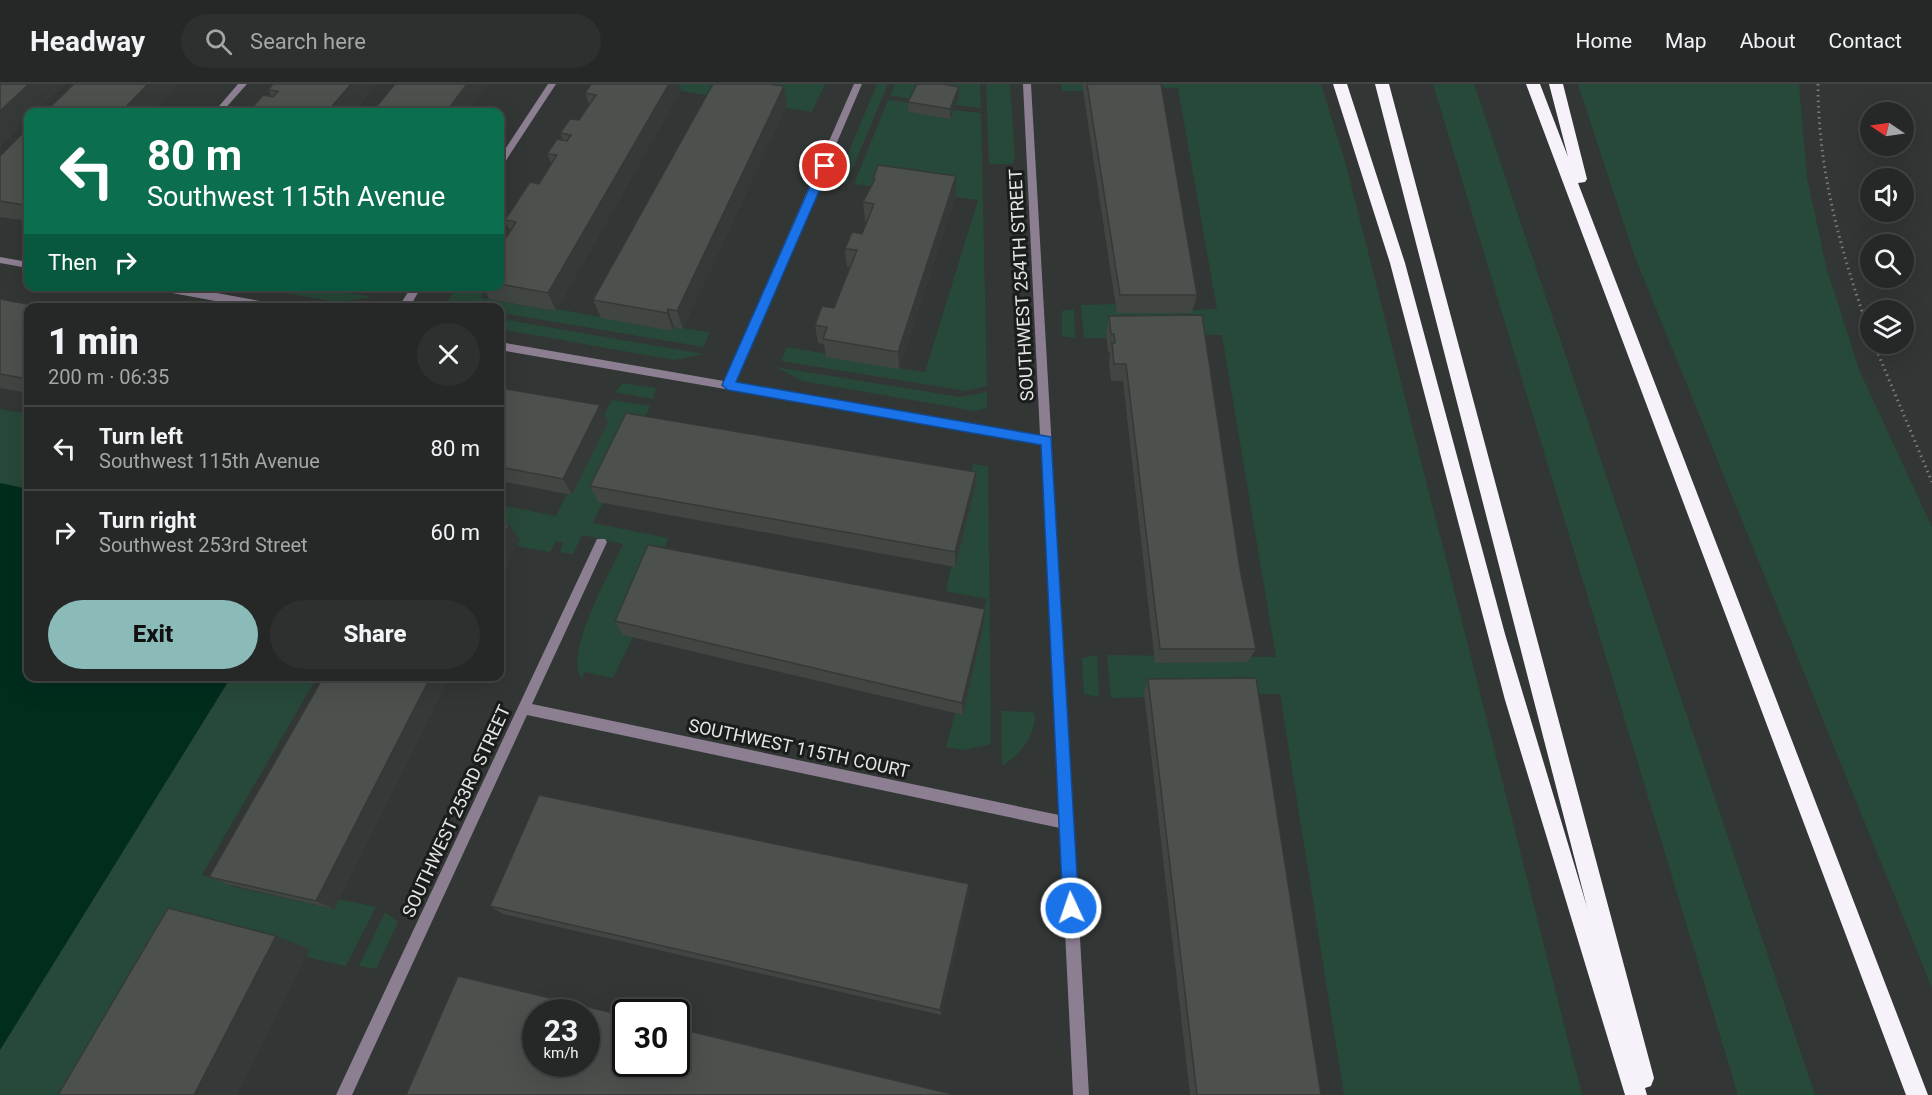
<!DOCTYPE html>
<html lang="en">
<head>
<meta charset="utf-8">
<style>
	:root { --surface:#262827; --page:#2e302f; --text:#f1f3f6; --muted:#a4a6a7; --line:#424444; --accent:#8bbbb9 }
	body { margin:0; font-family:Roboto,sans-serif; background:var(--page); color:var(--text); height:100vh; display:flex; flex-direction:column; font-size:22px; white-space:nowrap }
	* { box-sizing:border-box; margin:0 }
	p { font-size:20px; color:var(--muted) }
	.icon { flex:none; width:33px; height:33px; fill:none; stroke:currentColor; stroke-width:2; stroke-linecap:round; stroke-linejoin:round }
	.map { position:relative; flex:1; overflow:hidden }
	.sheet { position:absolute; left:24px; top:219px; width:480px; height:378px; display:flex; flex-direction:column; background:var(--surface); border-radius:12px; box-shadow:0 6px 24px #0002,0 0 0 2px var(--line) }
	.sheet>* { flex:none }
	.banner { position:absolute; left:24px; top:24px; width:480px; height:183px; border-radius:12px; box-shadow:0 6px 24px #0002,0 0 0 2px var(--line); background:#0b6e4f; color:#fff; overflow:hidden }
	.needle { width:39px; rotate:283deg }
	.controls { position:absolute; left:1860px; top:18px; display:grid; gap:12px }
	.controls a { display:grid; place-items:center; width:54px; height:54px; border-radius:50%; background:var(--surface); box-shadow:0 6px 24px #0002,0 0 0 2px var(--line); font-size:30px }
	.speed { position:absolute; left:522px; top:915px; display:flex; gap:12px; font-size:30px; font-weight:700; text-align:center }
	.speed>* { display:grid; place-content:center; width:78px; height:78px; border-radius:50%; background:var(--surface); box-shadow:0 6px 24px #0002,0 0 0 2px var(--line); line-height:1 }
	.speed small { font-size:15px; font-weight:400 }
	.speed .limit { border:3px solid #111; border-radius:9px; background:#fff; color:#111 }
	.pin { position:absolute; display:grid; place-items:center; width:51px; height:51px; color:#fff; margin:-26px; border:3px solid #fff; border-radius:50%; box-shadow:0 2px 6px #0007 }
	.me { position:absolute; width:66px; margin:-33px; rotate:357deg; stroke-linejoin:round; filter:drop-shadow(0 0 4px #0008) }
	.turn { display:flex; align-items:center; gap:21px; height:126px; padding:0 24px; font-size:27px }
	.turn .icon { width:78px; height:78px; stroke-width:2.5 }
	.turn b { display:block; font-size:42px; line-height:51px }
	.then { display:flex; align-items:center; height:57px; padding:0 24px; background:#0003; gap:12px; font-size:22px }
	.round { display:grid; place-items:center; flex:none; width:63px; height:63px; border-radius:32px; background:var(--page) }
	.headline { display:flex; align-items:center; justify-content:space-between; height:102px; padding:0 24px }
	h1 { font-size:36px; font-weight:800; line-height:45px }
	.button { display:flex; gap:12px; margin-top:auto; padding:12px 24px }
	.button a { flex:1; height:69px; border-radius:36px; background:var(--accent); color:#111; font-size:24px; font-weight:800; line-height:69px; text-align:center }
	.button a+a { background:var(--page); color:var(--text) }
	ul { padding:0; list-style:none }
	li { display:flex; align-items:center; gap:18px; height:84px; padding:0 24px; border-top:2px solid var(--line) }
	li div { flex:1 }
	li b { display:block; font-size:22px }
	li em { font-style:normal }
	header { display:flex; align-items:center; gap:36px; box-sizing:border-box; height:84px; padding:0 30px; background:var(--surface); border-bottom:2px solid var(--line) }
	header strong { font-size:28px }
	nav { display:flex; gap:33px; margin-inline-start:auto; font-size:21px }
	.search { width:420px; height:54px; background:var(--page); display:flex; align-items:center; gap:15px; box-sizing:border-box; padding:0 21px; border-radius:33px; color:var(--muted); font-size:22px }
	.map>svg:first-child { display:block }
</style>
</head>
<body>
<header>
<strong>Headway</strong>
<div class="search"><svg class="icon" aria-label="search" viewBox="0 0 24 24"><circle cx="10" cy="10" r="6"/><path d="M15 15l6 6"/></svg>Search here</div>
<nav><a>Home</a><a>Map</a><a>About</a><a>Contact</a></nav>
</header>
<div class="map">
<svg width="1932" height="1011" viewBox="0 0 1932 1011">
	<rect width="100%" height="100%" fill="#323634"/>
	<!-- green -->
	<g fill="#27493a">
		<path d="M637,0H825L812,28Z"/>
		<path d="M877,0H888L846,100L837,96Z"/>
		<path d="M895,0H980L981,24L956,21L959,13L914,16L890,11Z"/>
		<path d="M986,0H1010L1015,75L1012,80H989Z"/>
		<path d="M1061,0H1321L1346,81L1582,1011H1344L1280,610L1111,614L1107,571L1276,573L1222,251L1106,250L1107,254H1084L1081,221L1116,220L1118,229H1191L1192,226L1217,225L1178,4L1083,2V7H1062Z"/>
		<path d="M1433,0H1474L1815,1011H1738Z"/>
		<path d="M1578,0H1799L1807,94L1827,186L1860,288L1932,443V904L1633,168Z"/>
		<path d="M888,16L913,19L909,28L950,35L954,26L981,29L987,302L966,307L781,277L787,263L827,270V273L925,288L978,116L854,100Z"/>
		<path d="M248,203H312L373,213L338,218Z"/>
		<path d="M456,204L483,209L481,214L556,227L557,225L672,246L674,243L710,248L704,263L500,229V224L469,223L446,220Z"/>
		<path d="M1074,225L1075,254L1062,252V227Z"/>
		<path d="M500,235L704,270L674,276L500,245Z"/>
		<path d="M776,283L960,313L987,308V324L975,327L802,297Z"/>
		<path d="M623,299L656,304L653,315L615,308Z"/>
		<path d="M612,316L650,322L593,439L668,454L633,553L613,594L585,588L581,594C564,568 611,487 623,460L582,451L573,470L560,468L563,458L556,457L550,468L516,462L500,452V421L556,432L567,410H572L607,339L600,337Z"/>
		<path d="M0,325L28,330V405L0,399Z"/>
		<path d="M973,380L988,382L991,660L965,666L946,663L955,629L963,631L987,515L946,507Z"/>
		<path d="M1097,571L1099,613L1084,610L1082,574Z"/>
		<path d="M231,593H317L202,791L232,798L230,802L334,825L338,815L376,823L346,882L306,873L69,1011H0V966Z"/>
		<path d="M1001,627L1033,628L1035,633C1034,654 1019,671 1002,682Z"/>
		<path d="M385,828L398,838L376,885L359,882Z"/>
	</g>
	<!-- water -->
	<path fill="#012d1d" d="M0,399L28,405V592L231,593L0,966Z"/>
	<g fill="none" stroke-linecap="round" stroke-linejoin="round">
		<!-- path -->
		<g stroke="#797c7a" stroke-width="3" stroke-dasharray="1.5 4" stroke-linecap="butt">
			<path d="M1818,0C1818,88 1841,168 1870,250"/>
			<path d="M1874,260L1932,398"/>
		</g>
		<!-- minor -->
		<g fill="#8c7f92" fill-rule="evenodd">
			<path d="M238,0H247L222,28H214Z"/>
			<path d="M548,0H556L503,81L500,82V73Z"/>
			<path d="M854,0H862L734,299L1040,351L1023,0H1031L1089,1011H1073L1060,744L527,631L352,1011H336L597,455H605L607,458L532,620L1059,731L1041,360L500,266V258L724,297Z"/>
			<path d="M0,173L28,178V184L0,179Z"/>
			<path d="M151,202H179L276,220L281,224H253L156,206Z"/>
			<path d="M412,202H422L409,224H398Z"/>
		</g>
		<!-- motorway -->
		<g fill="#f7f1fa" fill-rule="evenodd">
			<path d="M1333,0H1347L1405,179L1505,550L1587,823L1375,0H1389L1654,994L1651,1002L1645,1004L1647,1011H1625L1505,616L1390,179Z"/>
			<path d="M1526,0H1540L1568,73L1549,0H1563L1587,95L1585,98L1578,99L1928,1011H1906Z"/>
		</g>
	</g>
	<!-- wall -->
	<g fill="#414643">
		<path d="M273,0H377L354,28H253L251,25L272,13L268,6Z"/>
		<path d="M1082,0H1161L1197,211L1192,229H1117Z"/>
		<path d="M784,2L787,21L683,245L674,243L673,247L601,234L593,216Z"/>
		<path d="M959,3V13L950,35L909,28L908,18Z"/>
		<path d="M681,6L556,227L489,215L483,202H500V163L510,147L505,136L539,100L552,80L547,70L563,56L560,49L579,36L589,20L585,9Z"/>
		<path d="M28,44V137L0,133V72Z"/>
		<path d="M873,95L956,111L899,285L826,273L824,260L818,259L815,241L834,224L850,183H847L845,165L862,150L867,137H865L863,118L873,99Z"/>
		<path d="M0,215L28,224V309L0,304Z"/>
		<path d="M1109,232L1240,485L1256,565L1248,578L1155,579L1123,297H1111L1109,277L1110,268H1108L1106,250Z"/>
		<path d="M500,304L608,338L572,411L500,397Z"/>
		<path d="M976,388L975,404L955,483L598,418L590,402Z"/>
		<path d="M985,525L984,539L963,631L623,551L615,537Z"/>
		<path d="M324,592L334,825L230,801L209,793Z"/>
		<path d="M1148,595L1321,1011H1190L1144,608Z"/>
		<path d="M969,809L941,931L503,830L490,822Z"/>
	</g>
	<!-- shaded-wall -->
	<g fill="#353937">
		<path d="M29,0H65L36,28H28V35L0,63V27Z"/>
		<path d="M148,0H180L153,28H121Z"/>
		<path d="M351,0H377L354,28H327Z"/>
		<path d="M467,0H489L469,28H446Z"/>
		<path d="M669,0H680L681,6L556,227L548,209Z"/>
		<path d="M784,2L787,21L683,245L677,227Z"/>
		<path d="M959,3V13L950,35V25Z"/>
		<path d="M956,92V111L899,285L898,268Z"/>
		<path d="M28,116V126L24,121Z"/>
		<path d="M668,225L674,243L673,247L667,229Z"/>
		<path d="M600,321L608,338L572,411L563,395Z"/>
		<path d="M976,388L975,404L955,483V468Z"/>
		<path d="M509,441L520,456L500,496V459Z"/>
		<path d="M985,525L984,539L963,631L962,619Z"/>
		<path d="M431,592H451L334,825L316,817Z"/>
		<path d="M969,800V809L941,931L940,926Z"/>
		<path d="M276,852L310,865L237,1011H194Z"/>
	</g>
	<!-- building -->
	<g fill="#4c514e" stroke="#353937" stroke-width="1.5" fill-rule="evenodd">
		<path d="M0,0H29L0,27Z"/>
		<path d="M74,0H148L121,28H45Z"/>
		<path d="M273,0H351L327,28H259L261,26L251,25L263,11L273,13L278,7L268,6Z"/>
		<path d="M395,0H467L446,28H372Z"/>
		<path d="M591,0H669L548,209L500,200V163L516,138L505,136L530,98L539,100L557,71L547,70L557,55L567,57L571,51L560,49L570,35L579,36L596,11L585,9Z"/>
		<path d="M713,0H769L784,2L677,227L668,225L667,229L593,216Z"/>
		<path d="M917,0H943L959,3L950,25L908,18Z"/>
		<path d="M1087,0H1161L1197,211H1120Z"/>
		<path d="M28,44V116L24,121L0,117V72Z"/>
		<path d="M878,81L956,92L898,268L823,255L827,243L815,241L822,222L834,224L857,166L845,165L852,148L862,150L874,120L863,118L875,95H873Z"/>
		<path d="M0,215L49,224H28V295L0,290Z"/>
		<path d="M1202,231L1240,485L1256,565H1160L1126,280H1114L1112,259H1115L1114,250H1111L1109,232Z"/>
		<path d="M500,304L600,321L563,395L500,383Z"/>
		<path d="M626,329L976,388L955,468L590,402Z"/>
		<path d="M500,439L509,441L500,459Z"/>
		<path d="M648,461L985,525L962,619L615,537Z"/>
		<path d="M324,592H431L316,817L209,793Z"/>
		<path d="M1256,594L1321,1011H1197L1148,595Z"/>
		<path d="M539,711L969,800L940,926L490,822Z"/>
		<path d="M168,824L276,852L194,1011H58Z"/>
		<path d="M458,892L626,932V980H676V944L956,1011H406ZM536,928H586V980H536Z"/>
	</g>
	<!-- route -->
	<path fill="#1a73e8" stroke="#114b97" stroke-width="1.5" d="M825,79L830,82L736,298L1051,353L1079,824L1076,829L1071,832L1065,829L1063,824L1041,361L728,306L722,301L819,82Z"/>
	<g text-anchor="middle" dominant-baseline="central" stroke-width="6" stroke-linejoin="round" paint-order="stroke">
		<!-- street labels -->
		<g font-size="18" fill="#e4e6e5" stroke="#1b1d1c">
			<text transform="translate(1021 201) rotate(-93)">SOUTHWEST 254TH STREET</text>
			<text transform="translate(799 664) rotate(12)">SOUTHWEST 115TH COURT</text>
			<text transform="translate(456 727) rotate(-65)">SOUTHWEST 253RD STREET</text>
		</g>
	</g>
</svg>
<div class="controls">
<a><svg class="needle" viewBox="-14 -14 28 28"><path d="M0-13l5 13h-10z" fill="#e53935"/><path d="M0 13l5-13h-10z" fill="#a4a6a7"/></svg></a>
<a><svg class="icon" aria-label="sound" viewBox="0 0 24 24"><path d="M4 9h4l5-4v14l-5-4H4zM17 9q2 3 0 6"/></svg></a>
<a><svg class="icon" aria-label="search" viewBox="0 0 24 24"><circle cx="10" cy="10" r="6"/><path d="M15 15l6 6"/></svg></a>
<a><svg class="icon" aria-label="layers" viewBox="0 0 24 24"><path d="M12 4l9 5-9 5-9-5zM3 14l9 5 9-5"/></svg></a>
</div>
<div class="speed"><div>23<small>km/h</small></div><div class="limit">30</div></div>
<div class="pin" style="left:825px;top:82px;background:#d93025"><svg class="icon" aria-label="arrive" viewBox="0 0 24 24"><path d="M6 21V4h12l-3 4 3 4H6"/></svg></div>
<svg class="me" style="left:1071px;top:824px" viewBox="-20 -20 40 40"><circle r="17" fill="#1a73e8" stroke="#fff" stroke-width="3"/><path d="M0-11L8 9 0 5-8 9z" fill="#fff"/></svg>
<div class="banner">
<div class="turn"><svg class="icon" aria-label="left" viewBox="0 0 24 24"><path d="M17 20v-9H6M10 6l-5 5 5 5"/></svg><div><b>80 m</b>Southwest 115th Avenue</div></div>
<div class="then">Then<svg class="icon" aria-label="right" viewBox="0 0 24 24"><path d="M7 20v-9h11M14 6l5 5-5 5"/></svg></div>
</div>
<section class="sheet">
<div class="headline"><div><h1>1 min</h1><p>200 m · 06:35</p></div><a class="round"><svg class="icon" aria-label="close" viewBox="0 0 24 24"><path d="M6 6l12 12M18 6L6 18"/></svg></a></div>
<ul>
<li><svg class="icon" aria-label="left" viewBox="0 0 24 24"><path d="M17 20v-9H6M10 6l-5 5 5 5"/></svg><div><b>Turn left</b><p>Southwest 115th Avenue</p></div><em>80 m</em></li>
<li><svg class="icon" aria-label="right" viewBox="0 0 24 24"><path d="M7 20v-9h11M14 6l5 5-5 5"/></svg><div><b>Turn right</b><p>Southwest 253rd Street</p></div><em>60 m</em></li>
</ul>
<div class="button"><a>Exit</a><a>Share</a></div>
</section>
</div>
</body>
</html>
